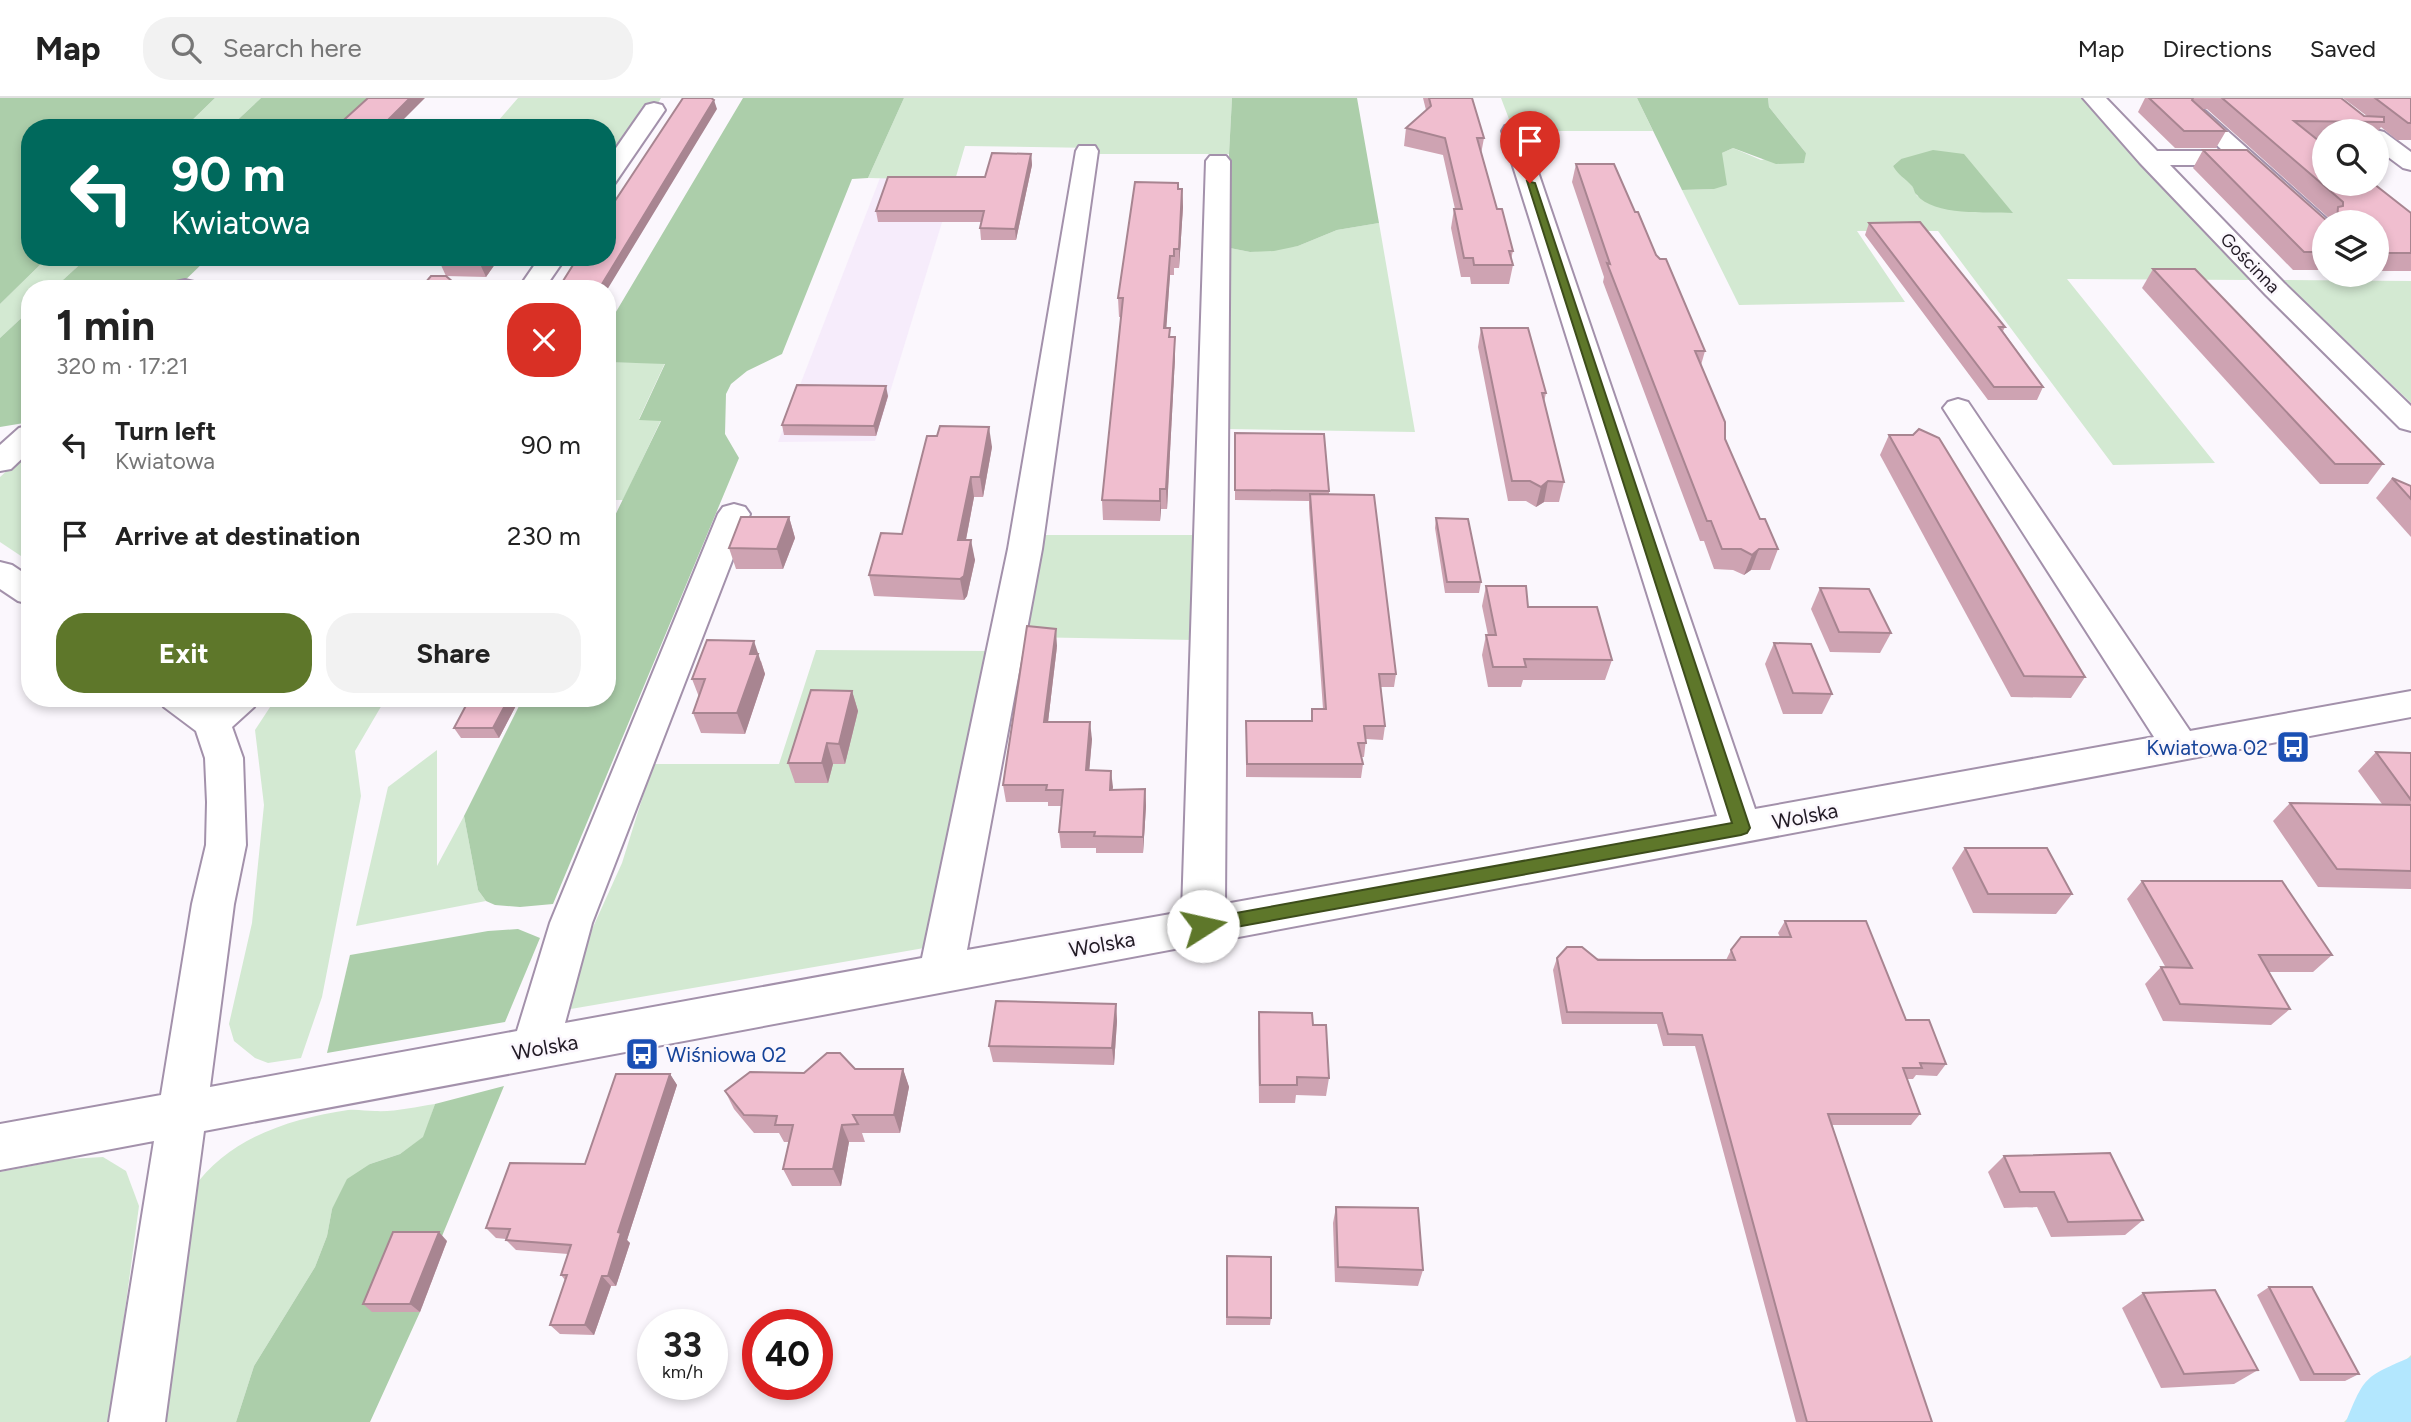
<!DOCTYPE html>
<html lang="en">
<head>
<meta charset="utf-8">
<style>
	:root { --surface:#fff; --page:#f2f2f2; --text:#222; --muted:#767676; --line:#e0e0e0; --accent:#5e772a }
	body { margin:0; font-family:Figtree,sans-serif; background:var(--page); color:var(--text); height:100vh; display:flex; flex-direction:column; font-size:26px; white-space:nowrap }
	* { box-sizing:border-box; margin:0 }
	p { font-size:23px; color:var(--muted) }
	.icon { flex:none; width:38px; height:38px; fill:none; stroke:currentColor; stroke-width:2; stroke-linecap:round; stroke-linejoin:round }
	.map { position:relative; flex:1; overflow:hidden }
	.details { position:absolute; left:21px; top:182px; width:595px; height:427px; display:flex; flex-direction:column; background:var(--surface); border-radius:28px; box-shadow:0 4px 10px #0003 }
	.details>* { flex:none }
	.hud { position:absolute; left:21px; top:21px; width:595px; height:147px; border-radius:28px; box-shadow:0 4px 10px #0003; background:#00695c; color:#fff; overflow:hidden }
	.tools { position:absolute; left:2312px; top:21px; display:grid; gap:14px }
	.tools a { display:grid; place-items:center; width:77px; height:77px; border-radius:50%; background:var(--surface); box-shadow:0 4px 10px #0003; font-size:35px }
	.speed { position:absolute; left:637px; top:1211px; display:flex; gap:14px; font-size:35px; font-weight:700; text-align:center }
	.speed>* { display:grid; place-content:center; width:91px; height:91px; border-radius:50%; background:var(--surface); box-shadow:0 4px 10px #0003; line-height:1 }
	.speed small { font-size:18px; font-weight:400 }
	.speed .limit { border:10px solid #d22; background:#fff; color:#111 }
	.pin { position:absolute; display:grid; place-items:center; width:60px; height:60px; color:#fff; margin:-72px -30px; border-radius:50% 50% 50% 0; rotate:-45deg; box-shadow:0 0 7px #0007 }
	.pin .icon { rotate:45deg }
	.me { position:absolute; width:77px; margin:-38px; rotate:80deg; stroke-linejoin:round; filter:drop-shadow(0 0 5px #0008) }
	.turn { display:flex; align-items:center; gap:24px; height:147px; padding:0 35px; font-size:32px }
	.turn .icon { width:91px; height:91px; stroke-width:2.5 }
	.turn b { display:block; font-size:49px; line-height:60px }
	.round { display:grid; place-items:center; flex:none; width:74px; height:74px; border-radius:28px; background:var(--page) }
	.overview { display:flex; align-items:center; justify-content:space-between; height:119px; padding:0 35px }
	h1 { font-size:42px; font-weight:700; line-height:52px }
	.action { display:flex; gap:14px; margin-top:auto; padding:14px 35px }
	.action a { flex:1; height:80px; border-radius:28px; background:var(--accent); color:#fff; font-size:28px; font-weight:700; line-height:80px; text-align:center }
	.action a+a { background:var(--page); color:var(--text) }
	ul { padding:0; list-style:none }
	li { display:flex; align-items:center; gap:21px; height:91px; padding:0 35px }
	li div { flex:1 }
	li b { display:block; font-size:26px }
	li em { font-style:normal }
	header { display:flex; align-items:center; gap:42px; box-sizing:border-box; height:98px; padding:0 35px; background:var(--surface); border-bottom:2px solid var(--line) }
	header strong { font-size:33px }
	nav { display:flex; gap:38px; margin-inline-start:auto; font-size:24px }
	.search { width:490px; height:63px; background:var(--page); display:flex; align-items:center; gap:18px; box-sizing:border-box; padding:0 24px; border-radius:28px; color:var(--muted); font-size:26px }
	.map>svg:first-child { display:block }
</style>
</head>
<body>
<header>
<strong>Map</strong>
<div class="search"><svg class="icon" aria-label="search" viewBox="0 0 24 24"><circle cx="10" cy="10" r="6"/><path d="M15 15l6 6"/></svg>Search here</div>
<nav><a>Map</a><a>Directions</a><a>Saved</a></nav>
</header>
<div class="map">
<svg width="2411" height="1324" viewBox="0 0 2411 1324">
	<rect width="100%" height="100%" fill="#fbf7fd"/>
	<!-- built -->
	<path fill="#f6ecfb" d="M880,80L955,82L875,343L778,344Z"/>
	<!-- green -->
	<g fill="#d3e9d2" fill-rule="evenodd">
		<path d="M215,0H261L229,30H184Z"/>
		<path d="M518,0H661L657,7L642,9L607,64V30H492Z"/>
		<path d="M904,0H1232L1229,56H1096V50L965,48L955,82L868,80Z"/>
		<path d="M1501,0H1637L1653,33H1544L1542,28L1512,29Z"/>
		<path d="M1768,0H2082L2251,182L2067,181L2215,365L2113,367L1938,133H1857L1905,204L1739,207L1682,92L1714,91L1722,65V55L1733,50L1761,62L1806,55L1769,9ZM1901,61L2012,114L1966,113L1917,98L1912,87L1893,68Z"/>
		<path d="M1379,125L1415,334L1228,331L1230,150L1250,154L1298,148L1337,132Z"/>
		<path d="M48,159H88L53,191H30V212L0,240V206Z"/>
		<path d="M2283,182L2411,183V305Z"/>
		<path d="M607,264L665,265L639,321L661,322L623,402H607Z"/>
		<path d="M30,352V464L0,444V379Z"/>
		<path d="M1038,437H1198L1194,542L1022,539Z"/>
		<path d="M816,552L991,553L930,849L565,912V891L622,765L653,666H779Z"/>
		<path d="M276,600H386L355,653L361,698L322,899L301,960L268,965L255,960L234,943L229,926L252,825L264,707L255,632Z"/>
		<path d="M437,652V768L464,718L478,792L486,803L356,828L388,689Z"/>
		<path d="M435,1006L424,1039L400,1056L370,1066L332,1111L327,1138L315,1169L254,1268L236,1324H162L193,1091C228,1040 289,1021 348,1012C357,1011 366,1013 375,1013C395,1014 415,1009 435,1006Z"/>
		<path d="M103,1059L126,1073L139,1108L110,1324H0V1074L68,1061Z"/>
		<path d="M2411,1257V1324H2344Z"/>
	</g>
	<!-- forest -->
	<g fill="#acceaa">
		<path d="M0,0H215L184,30H30V159H48L0,206Z"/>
		<path d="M261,0H377L346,30H229Z"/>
		<path d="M743,0H904L868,80L852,81L782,256L747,273L731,286L726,296L725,336L739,360L553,806L520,809L495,807L486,803L478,792L464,718L523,600H607V434L661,323L639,322L665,266L607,264V229Z"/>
		<path d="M1232,0H1357L1379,125L1337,132L1298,148L1274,153L1250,154L1230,150L1229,56Z"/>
		<path d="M1637,0H1768L1769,9L1806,55L1804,65L1776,66L1733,50L1722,55L1727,87L1714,91L1682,92Z"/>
		<path d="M1933,52L1964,56L2013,115C1988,114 1933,118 1917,97C1914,95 1914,90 1912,88C1905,80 1898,77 1893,68L1901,61Z"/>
		<path d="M88,159H209L176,191H53Z"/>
		<path d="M30,212V324L0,329V240Z"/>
		<path d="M518,831L540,840L505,924L327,955L350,857L488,833Z"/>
		<path d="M504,988L440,1143L373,1213L420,1214L370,1324H236L254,1268L315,1169L327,1138L332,1111L347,1081L370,1066L400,1056L423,1039L435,1006Z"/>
	</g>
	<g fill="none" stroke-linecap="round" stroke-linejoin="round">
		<!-- river -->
		<path fill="#b3e7fe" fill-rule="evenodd" d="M2411,1259V1324H2346C2365,1277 2365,1279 2411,1259Z"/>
		<defs>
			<g id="minor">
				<path d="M2083,0H2106L2157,53H2223L2186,18L2189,13H2205L2330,124H2324V139L2315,137L2238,67H2170L2284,185L2411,308V333L2400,330L2266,197L2140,65Z"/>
				<path d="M654,5L662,7L665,12L615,85L607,87V63L646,7Z"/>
				<path d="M1513,26L1521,28L1524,33L1755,711L2154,639L1943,310L1948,304L1958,301L1968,304L2190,633L2411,593V619L204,1033L165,1324H109L154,1043L0,1072V1026L161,997L192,806L206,747L207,704L205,660L196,633L164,609L159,600H203L211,606L217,600H259L254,609L232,629L243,660L246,747L234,806L210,989L517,933L550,825L718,416L723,409L734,406L745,409L750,416L592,825L565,925L922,860L1008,451L1076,53L1079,48H1095L1098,53L1042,451L967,852L1182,814L1206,63L1210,58H1226L1230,63L1225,806L1717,718L1502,33L1505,28Z"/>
				<path d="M2376,32L2384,34L2411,54V72L2403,70L2376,50V33H2372Z"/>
				<path d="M540,159H566L544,191H518Z"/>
				<path d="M185,182L194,184L198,191H172L176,184Z"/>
				<path d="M30,327V353L11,371L0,373V347L19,330Z"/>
				<path d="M0,464L12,467L30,479V506L18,503L0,491Z"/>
			</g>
		</defs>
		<!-- minor casing -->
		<use href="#minor" stroke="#a391ab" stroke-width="4"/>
		<!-- minor -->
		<use href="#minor" fill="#fff" fill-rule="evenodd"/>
	</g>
	<!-- wall -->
	<g fill="#cea3b2">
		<path d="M1423,0H1472L1484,40L1481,56L1497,111L1513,153L1511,161L1513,167L1509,186H1471L1470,179H1461L1451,130L1454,111H1455L1443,57L1404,48L1406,30L1426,12Z"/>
		<path d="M2145,0H2341L2364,18H2367L2343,0H2411V42H2397L2381,29L2376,36V33H2324V41H2316L2411,115V173H2376V124H2324V172H2293L2193,70L2203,52L2326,122H2329L2330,121L2207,11H2202L2226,33L2216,50H2175L2138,14Z"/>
		<path d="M1031,56L1032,67L1016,142H981L980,130L981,124H878L876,113L985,79Z"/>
		<path d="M1576,66L1635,114L1705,253L1701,267L1725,341L1760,421L1778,451L1770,472H1751L1744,477L1733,472L1714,471L1704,443H1700L1603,184L1604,179L1572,84Z"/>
		<path d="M1178,91H1182L1183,109L1179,170H1174V177H1170L1166,230H1170V239L1175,259L1167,411H1161L1160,423L1103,422L1102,402L1121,219H1119L1118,200Z"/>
		<path d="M1869,125L2005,229L2003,233L2043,289L2037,302H1988L1865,137Z"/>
		<path d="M500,159L486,179L446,178L440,165Z"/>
		<path d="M2153,171L2383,366L2368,386H2320L2142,190Z"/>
		<path d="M1481,230L1546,295L1544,304L1564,384L1559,404H1544L1536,409L1526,403H1508L1478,249Z"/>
		<path d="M888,298L876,338L784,337L782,327Z"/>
		<path d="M1235,335L1329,393V396L1396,576L1394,589H1381L1385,628L1383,642L1366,641L1364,659H1361L1363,666L1361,680L1246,679V623H1311L1312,611H1323L1309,410V403L1235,402Z"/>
		<path d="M1889,337L2085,579L2071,600L2011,599L1880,357Z"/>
		<path d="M992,349L983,399H974L966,442L975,462L967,498L964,502L874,498L869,477L902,436Z"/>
		<path d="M2392,380L2411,388V439L2376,400Z"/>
		<path d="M789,419L795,440L783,471H736L729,450Z"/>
		<path d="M1436,420L1481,484L1479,495H1445L1435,430Z"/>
		<path d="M1486,488L1528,509L1612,562L1605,582H1523L1521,589H1488L1482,557L1486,537H1488L1482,508Z"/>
		<path d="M1820,490L1891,535L1880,555L1830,554L1811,511Z"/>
		<path d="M1774,545L1832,596L1822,616H1783L1765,566Z"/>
		<path d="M1057,548L1048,624L1092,641L1089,672L1112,692L1145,691L1146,708L1143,755H1096V750H1061L1059,734L1061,708H1048V704H1006L1003,687Z"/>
		<path d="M761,563L765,576L745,636L701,635L693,615L699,599L692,581Z"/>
		<path d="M852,593L858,613L845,666H833L828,685H795L788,665Z"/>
		<path d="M470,600H520L499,640H461L454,630Z"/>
		<path d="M2376,654L2411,655V791L2318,789L2273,723L2290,705L2382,706L2358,673Z"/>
		<path d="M1965,750L2072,796L2056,816L1973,815L1952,770Z"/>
		<path d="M2142,783L2332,857L2313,874H2269L2290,911L2271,927L2163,923L2145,886L2161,869L2166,870L2127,801Z"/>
		<path d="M1785,823L1906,922L1946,966L1937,978L1916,977L1913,981H1907L1920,1016L1911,1027H1832L1932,1324H1796L1695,948H1663L1657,926H1562L1553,872L1557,860L1726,862L1731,852L1780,839L1778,835Z"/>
		<path d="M1116,906L1117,923L1114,967L993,964L989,948Z"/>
		<path d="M1259,914L1313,927L1329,980L1326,998L1296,997L1295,1005H1259L1258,932Z"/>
		<path d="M855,971H903L909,989L900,1035H862L865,1044H849L841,1088H792L783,1071L789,1044H784L779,1035H754L734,1011L725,993Z"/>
		<path d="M670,976L677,987L627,1142L630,1145L616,1188H611L594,1237L560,1236L550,1227L565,1182L561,1177L568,1156L516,1152L506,1142V1141L496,1140L486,1130L585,1066Z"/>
		<path d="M2004,1058L2143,1122L2125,1137L2051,1139L2037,1109L2004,1110L1988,1074Z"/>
		<path d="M1336,1109L1423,1172L1418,1188L1335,1184L1333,1125Z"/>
		<path d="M447,1143L420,1214H372L363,1206Z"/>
		<path d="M1227,1158L1271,1220L1270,1227H1226Z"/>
		<path d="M2269,1189L2359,1276L2345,1283H2300L2257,1197Z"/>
		<path d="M2143,1195L2258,1272L2234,1286L2161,1290L2122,1210Z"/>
	</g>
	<!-- shaded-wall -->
	<g fill="#a88591">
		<path d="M410,0H425L395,30H380Z"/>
		<path d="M714,2L717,11L607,192V191H599Z"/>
		<path d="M1031,56L1032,67L1016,142L1015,131Z"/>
		<path d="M1182,91L1183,109L1179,170V151Z"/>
		<path d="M1170,158V177L1165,250L1164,230Z"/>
		<path d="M485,159H500L486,179L480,166Z"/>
		<path d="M1175,239V259L1167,411L1166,391Z"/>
		<path d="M886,288L888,298L876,338L874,328Z"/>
		<path d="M989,329L992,349L983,399L980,379Z"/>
		<path d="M971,379L974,399L962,462L958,442Z"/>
		<path d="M1548,383L1544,404L1536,409L1541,389Z"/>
		<path d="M1160,391L1161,411L1160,423Z"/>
		<path d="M789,419L795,440L783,471L777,451Z"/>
		<path d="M971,442L975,462L967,498L964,502L960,481Z"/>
		<path d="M1759,451L1751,472L1744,477L1752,457Z"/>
		<path d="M1056,531L1057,548L1046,641L1044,624Z"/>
		<path d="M754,543L765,576L745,636L737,615L750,556Z"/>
		<path d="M852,593L858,613L845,666L839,646Z"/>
		<path d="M509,600H520L499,640L493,630Z"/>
		<path d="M1090,624L1092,641L1088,688L1086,672Z"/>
		<path d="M827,645L833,666L828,685L822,665Z"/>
		<path d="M1111,673L1113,689L1111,708L1110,692Z"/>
		<path d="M1145,691L1146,708L1143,755V739Z"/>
		<path d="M1116,906L1117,923L1114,967L1112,950Z"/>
		<path d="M903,971L909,989L900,1035L894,1017Z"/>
		<path d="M670,976L677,987L627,1142L630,1145L616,1188L608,1178L618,1134Z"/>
		<path d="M842,1027L849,1044L841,1088L833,1071Z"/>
		<path d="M439,1134L447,1143L420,1214L410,1206Z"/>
		<path d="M602,1178L611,1188L594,1237L585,1227Z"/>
	</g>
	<!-- building -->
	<g fill="#f0becf" stroke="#a88591" stroke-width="2">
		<path d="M368,0H410L380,30H335Z"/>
		<path d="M683,0H711L714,2L599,191H558L578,159H607V115Z"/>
		<path d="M1429,0H1472L1484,40H1477L1497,111H1502L1513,153H1509L1513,167H1474L1473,160H1464L1454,111H1462L1445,40L1406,30L1431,8Z"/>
		<path d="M2149,0H2193L2192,2L2226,33H2184Z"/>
		<path d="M2222,0H2341L2364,18L2384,19V24L2294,23L2324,47V86H2374L2411,115V155H2376V124H2324V154H2304L2203,52H2247L2326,122L2337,123L2338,109L2343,108V104Z"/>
		<path d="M2375,0H2411V25H2408Z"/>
		<path d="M992,55L1031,56L1015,131L980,130L984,113H876L888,79H985Z"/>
		<path d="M1576,66H1614L1635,114H1638L1656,157L1660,161H1666L1705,253H1695L1725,324V341L1760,421H1765L1778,451H1759L1752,457L1741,451H1722L1711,423H1707L1607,165L1610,166Z"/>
		<path d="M1135,84L1178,85V91H1182L1179,151H1174V158H1170L1164,230H1170L1169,239H1175L1166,391H1160V403L1102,402L1123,200H1118Z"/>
		<path d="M1920,124L2005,229H1999L2043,289H1994L1869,125Z"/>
		<path d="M445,159H485L480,166L440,165Z"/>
		<path d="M2153,171H2195L2383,366H2335Z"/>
		<path d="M431,178H446L461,191H420Z"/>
		<path d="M1481,230H1528L1546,295H1542L1564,384L1548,383L1541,389L1530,383H1512Z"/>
		<path d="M797,287L886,288L874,328L782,327Z"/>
		<path d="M940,328L989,329L980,379H971L958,442H971L964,478L960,481L869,477L881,435L902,436L927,338H937Z"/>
		<path d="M1919,331L1939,340L2085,579L2024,578L1889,337H1913Z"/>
		<path d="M1235,335L1324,336L1329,393L1235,392Z"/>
		<path d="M2392,380L2411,388V401Z"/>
		<path d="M1310,396L1374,397L1396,576H1379L1385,628H1364L1366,645H1358L1363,666H1247L1246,623H1312V611H1326Z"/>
		<path d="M741,419H789L777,451L729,450Z"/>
		<path d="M1436,420L1468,421L1481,484H1447Z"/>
		<path d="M1486,488H1526L1528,509H1597L1612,562L1524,561L1526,569H1493L1486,537H1496Z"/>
		<path d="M1820,490L1869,491L1891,535L1839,534Z"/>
		<path d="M1027,528L1056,531L1044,624H1090L1086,672L1111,673L1110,692L1145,691L1143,739L1094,738L1095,734H1059L1063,692H1046L1047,687H1003Z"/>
		<path d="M707,542L754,543L750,556H758L737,615H693L705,581H692Z"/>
		<path d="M1774,545L1811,546L1832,596L1793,595Z"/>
		<path d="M811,592L852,593L839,646L827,645L822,665H788Z"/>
		<path d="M470,600H509L493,630H454Z"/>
		<path d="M2376,654L2411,655V702Z"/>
		<path d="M2290,705L2411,707V773L2337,771Z"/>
		<path d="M1965,750H2047L2072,796H1988Z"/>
		<path d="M2142,783H2282L2332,857H2259L2290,911L2180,906L2161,869L2192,870Z"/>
		<path d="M1785,823H1866L1906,922H1929L1946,966L1920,965L1922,970H1903L1920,1016H1828L1932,1324H1807L1702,937L1668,936L1662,915L1567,914L1557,860L1567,849H1582L1598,862H1735L1731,852L1741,839H1791Z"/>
		<path d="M996,903L1116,906L1112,950L989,948Z"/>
		<path d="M1259,914L1312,915L1313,927H1326L1329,980L1297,979V987H1260Z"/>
		<path d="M827,955H840L855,971H903L894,1017H853L858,1026L842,1027L833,1071H783L793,1027H775L777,1018L744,1017L725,993L750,974L804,975Z"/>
		<path d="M616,976H670L618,1134L621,1135L608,1178H602L585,1227H550L567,1177H561L571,1147L506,1142L510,1131L486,1130L510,1065L585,1066Z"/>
		<path d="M2110,1055L2143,1122L2068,1124L2054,1094H2020L2004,1058Z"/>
		<path d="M1336,1109L1418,1110L1423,1172L1338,1169Z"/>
		<path d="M393,1134H439L410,1206H363Z"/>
		<path d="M1227,1158L1271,1159V1220L1227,1219Z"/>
		<path d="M2269,1189H2312L2359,1276H2314Z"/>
		<path d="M2215,1192L2258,1272L2184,1276L2143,1195Z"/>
	</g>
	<!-- route -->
	<path fill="#5e772a" stroke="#3d4d1b" stroke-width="2" d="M1527,83L1535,85L1750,730L1747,735L1741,737L1203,835L1197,833L1194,828L1197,823L1203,821L1732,725Z"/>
	<!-- icons -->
	<defs>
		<symbol id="bus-square" viewBox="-11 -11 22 22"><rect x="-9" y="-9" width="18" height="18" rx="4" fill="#1a4fb4" stroke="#fbf7fd"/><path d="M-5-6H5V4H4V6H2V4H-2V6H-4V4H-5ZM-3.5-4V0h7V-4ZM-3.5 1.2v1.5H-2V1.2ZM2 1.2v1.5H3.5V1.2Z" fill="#fff"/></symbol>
	</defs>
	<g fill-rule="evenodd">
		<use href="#bus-square" x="2274" y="630" width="38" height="38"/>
		<use href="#bus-square" x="623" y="937" width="38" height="38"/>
	</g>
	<g text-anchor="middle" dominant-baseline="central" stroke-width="5" stroke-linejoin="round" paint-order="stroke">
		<!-- far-street labels -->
		<g font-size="18" fill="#221b25" stroke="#fbf7fd">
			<text transform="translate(2250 165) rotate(46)">Gościnna</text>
		</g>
		<!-- transit labels -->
		<g font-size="21" fill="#164399" stroke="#fbf7fd" text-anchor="end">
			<text x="2268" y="649">Kwiatowa 02</text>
			<text x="666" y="956" text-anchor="start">Wiśniowa 02</text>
		</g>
		<!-- street labels -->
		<g font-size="21" fill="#221b25" stroke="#fbf7fd">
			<text transform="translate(1805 718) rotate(-11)">Wolska</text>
			<text transform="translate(1102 846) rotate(-10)">Wolska</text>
			<text transform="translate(545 949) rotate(-10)">Wolska</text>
		</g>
	</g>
</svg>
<div class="tools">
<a><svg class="icon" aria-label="search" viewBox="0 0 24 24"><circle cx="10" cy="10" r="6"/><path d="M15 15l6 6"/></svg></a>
<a><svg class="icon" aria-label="layers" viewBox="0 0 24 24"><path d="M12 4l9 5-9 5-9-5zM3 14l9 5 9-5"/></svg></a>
</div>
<div class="speed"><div>33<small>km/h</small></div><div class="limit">40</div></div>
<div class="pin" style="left:1530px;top:85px;background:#d93025"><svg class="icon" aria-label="arrive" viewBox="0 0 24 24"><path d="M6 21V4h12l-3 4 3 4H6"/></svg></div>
<svg class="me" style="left:1203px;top:828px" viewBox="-20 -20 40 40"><circle r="19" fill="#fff"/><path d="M0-13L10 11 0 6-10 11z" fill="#5e772a"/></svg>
<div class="hud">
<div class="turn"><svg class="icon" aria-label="left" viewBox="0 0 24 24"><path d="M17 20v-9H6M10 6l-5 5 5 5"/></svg><div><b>90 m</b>Kwiatowa</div></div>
</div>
<section class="details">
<div class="overview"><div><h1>1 min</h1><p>320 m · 17:21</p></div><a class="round" style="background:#d93025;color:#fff"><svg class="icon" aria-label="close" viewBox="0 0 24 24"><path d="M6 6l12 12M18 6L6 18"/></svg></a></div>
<ul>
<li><svg class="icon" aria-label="left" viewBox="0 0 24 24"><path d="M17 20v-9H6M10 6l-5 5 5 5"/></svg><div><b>Turn left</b><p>Kwiatowa</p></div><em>90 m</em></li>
<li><svg class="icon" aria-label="arrive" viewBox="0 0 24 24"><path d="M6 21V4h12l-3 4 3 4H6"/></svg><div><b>Arrive at destination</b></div><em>230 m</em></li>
</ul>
<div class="action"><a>Exit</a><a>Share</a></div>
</section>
</div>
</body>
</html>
